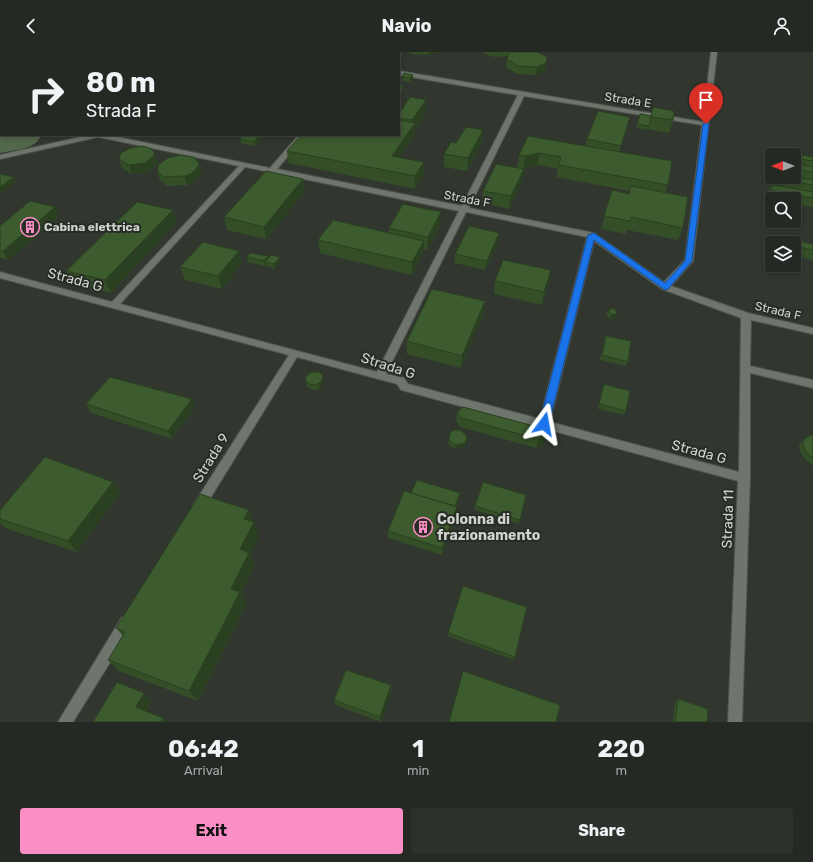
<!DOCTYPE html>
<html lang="en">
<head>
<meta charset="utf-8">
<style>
	:root { --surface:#252923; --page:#2d312b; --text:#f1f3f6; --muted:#a3a6a6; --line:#424541; --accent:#fb8fc5 }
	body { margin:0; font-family:Rubik,sans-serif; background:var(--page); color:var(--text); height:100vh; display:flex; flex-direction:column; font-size:15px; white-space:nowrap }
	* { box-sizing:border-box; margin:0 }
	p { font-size:13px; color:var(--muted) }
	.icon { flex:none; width:22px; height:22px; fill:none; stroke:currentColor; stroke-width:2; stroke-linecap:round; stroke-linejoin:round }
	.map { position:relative; height:670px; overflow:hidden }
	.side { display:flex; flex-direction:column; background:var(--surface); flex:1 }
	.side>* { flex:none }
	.banner { position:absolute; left:0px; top:0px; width:400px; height:84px; box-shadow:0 2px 6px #0003,0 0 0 1px var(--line); background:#252923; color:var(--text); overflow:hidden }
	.needle { width:26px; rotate:270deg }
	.tools { position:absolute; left:765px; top:96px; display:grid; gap:8px }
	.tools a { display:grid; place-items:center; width:36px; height:36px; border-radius:4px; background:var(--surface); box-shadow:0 2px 6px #0003,0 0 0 1px var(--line); font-size:20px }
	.pin { position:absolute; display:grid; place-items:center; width:34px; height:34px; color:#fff; margin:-41px -17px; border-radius:50% 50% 50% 0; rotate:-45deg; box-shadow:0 0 4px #0007 }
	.pin .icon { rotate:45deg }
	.me { position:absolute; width:44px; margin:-22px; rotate:13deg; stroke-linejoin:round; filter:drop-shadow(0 0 3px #0008) }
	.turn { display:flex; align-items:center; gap:14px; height:84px; padding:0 20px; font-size:18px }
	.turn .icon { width:52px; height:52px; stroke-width:2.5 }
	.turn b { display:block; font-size:28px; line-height:34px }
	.eta { display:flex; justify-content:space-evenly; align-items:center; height:68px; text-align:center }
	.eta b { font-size:24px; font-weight:700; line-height:28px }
	.primary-button { display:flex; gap:8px; margin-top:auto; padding:8px 20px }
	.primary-button a { flex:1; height:46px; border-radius:4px; background:var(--accent); color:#111; font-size:16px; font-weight:700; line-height:46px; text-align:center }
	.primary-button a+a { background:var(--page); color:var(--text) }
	header { display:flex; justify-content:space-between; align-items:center; height:52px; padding:0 20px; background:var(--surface); font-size:18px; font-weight:700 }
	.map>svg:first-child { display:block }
</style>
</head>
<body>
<header><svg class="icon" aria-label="back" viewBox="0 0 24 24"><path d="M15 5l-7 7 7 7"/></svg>Navio<svg class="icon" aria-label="person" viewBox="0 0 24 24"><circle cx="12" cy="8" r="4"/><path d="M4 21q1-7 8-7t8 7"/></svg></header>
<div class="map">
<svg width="813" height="670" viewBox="0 0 813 670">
	<rect width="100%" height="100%" fill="#31372f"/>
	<!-- green -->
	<path fill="#53674a" d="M0,60L1,83H41C36,98 14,98 0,101Z"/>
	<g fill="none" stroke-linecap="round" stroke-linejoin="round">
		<defs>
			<g id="lane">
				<path d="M288,0H299L300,1H289Z"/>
				<path d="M711,0H717L693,209L671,234L748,261L813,276V282L751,268L750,314L813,328V336L750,321V426L742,670H728L738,429L405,339L401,338L397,332L297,305L203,458L199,459L195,458L193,454L195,450L289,303L0,226V220L112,250L239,114L98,85L0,107V103L89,83H108L270,116L299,83H306L277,117L462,154L518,43L399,23V19L703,70ZM524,44L702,73L685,208L664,230L594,181L469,156ZM245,115L459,159L377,320L120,252ZM466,160L587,185L540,367L408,332L404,326L386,322ZM594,189L662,237L741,266L739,420L550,370Z"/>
				<rect x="0" y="46" width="1" height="4"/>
				<path d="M127,564L132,565L133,570L132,575L73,670H58L122,565Z"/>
			</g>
		</defs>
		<!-- lane casing -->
		<use href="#lane" stroke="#50544e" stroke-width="2"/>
		<!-- lane -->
		<use href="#lane" fill="#6e756c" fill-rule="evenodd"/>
	</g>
	<!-- wall -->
	<g fill="#344e28" fill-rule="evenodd">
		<path d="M408,0H441L428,3L412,2Z"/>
		<path d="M483,0H537L547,5L545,19L536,23L517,22L506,15L507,7L508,4L494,5L485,2Z"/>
		<path d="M404,21L413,27L410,30L402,29V25Z"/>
		<path d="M399,32L403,33V37L402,39L399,38Z"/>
		<path d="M426,48V60L415,77L414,83L400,105L424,122L415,137L288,111L287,99L399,83V62Z"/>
		<path d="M653,55L673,68L669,81L648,77L647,78L636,76L640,62L651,64Z"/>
		<path d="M630,65L619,100L668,133L665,141L683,176L678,188L627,178L626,182L601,177L612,138L629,142L630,139L556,125L558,117L537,113L523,117L522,129L509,157L482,151L483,139L517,116L519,103L586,94L587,87Z"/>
		<path d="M483,78L482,90L467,119L444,115V102L456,91Z"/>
		<path d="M265,83L255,94L241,91L240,87Z"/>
		<path d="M769,98L813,105V155L794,152V147H770L766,143L770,135L766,130L770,123L765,120L769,111L765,107ZM772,103H794V125H772Z"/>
		<path d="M119,107L158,111L148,120L132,122L122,116Z"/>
		<path d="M157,119L201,120V123L194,130L187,133L167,134L160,128Z"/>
		<path d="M303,127L305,139L266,187L227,178L224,165Z"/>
		<path d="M55,155L59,164L8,208L0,206V174Z"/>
		<path d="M441,160L440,173L427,198L423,197V201L412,223L320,201L318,188L389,181V176Z"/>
		<path d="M177,170L111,241L73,232L66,219Z"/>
		<path d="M770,185L813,192V208L794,204V191H772V199L767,198L766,194Z"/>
		<path d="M498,190L485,218L455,211V202Z"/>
		<path d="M268,204V206L280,205V210L275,217L266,214V213L265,214L248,210L247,205Z"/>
		<path d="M242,211L222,237L185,228L180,215Z"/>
		<path d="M551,218L548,231L542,253L494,242L495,229Z"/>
		<path d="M485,249L483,262L461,316L407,302V289Z"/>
		<path d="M608,258L617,261L616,266L610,267L606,262Z"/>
		<path d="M606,284L628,310L626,314L600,308Z"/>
		<path d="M305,325L324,331L319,337L313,338L307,335Z"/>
		<path d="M604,332L626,359L624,363L598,357Z"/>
		<path d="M86,352L195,355L172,387L91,361Z"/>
		<path d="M457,360L541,376L544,393L536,396L460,375L456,369Z"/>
		<path d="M450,381L467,386L466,391L464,395L455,397L448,392Z"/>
		<path d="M813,383V413L807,409L800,400L799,395L800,392L804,387Z"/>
		<path d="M113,430L120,441L77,500L5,476L0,471V458Z"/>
		<path d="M411,441L459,445L456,454L457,455L456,463L442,503L388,486V479Z"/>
		<path d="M526,443L519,472L475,458V454Z"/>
		<path d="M249,458L259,484L250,502L255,514L241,541L246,552L198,649L119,619L108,608L123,584L116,576Z"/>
		<path d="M448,581L515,605L514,608L448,584Z"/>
		<path d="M391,633V639L381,670L336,653L334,648Z"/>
		<path d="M678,647L707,670H673L675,650Z"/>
	</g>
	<!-- shaded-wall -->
	<g fill="#2a4020">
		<path d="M170,0H188L187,1H169Z"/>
		<path d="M428,0H441L428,3Z"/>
		<path d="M546,11L545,19L536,23L537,15Z"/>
		<path d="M413,23V27L410,30V26Z"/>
		<path d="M426,48V60L415,77L414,83L393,116L392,104L412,74V68Z"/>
		<path d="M630,65L626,77L617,106L621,94Z"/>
		<path d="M483,78L482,90L467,119L468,106Z"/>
		<path d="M260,83H265L255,94L254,90Z"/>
		<path d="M539,101L537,113L523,117L525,104Z"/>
		<path d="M155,102L158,111L148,120L132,122L129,113Z"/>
		<path d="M424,110V122L415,137V124Z"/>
		<path d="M199,111L201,120V123L194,130L187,133L185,124Z"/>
		<path d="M524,117L522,129L509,157L511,144Z"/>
		<path d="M14,125L16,129L0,142V135Z"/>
		<path d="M303,127L305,139L266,187L264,175Z"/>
		<path d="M55,155L59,164L8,208L3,199Z"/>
		<path d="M173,158L177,170L111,241L105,228Z"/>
		<path d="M441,160L440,173L427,198L428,185Z"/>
		<path d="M499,181L498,190L485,218L487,209Z"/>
		<path d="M424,189L423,201L412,223V210Z"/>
		<path d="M239,199L242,211L222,237L218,224Z"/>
		<path d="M268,204L269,209L265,210L266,213L265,214L264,209Z"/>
		<path d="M280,205V210L275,217L274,212Z"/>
		<path d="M551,218L548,231L542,253L544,240Z"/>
		<path d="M485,249L483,262L461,316L462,304Z"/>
		<path d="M617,261L616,266L610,267L612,263Z"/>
		<path d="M323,327L324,331L319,337L318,332Z"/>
		<path d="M192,347L195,355L172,387L168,379Z"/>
		<path d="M546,384L544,393L536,396L538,387Z"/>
		<path d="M467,386L466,391L464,395L455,397L456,393Z"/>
		<path d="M113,430L120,441L77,500L68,489Z"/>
		<path d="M457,455L456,463L442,503V496Z"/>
		<path d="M249,458L259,484L250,502L255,514L241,541L246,552L198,649L189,639L231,537L240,497L244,467Z"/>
		<path d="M391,633V639L381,670L380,665Z"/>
		<path d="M144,641L152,649L144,663L136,655Z"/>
		<path d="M163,666L168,670H161Z"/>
	</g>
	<!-- building -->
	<g fill="#3c5b2e" stroke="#2a4020">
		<path d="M86,0H170L169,1H85Z"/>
		<path d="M511,0H537L547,5L546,11L537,15L518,14L507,7L509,1Z"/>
		<path d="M404,21L413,23L410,26L402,25Z"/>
		<path d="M399,32H400L403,33L402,34H399Z"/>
		<path d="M410,45L426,48L412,68L399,66V62Z"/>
		<path d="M653,55L674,59L673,68L651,65Z"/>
		<path d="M598,59L630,65L621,94L587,87Z"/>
		<path d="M640,62L651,64L649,74L637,72Z"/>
		<path d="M399,68L415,71L392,104L424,110L415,124L287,99L301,83H399Z"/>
		<path d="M466,75L483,78L468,106L444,102L451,90L456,91Z"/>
		<path d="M243,83H260L254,90L240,87Z"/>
		<path d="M528,84L672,109L668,133L559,113L561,105L539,101L525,104L519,103Z"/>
		<path d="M143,94L152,97L155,102L145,111L129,113L119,107L121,101L131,96Z"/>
		<path d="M769,98L813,105V109L794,106V103H778L773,102Z"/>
		<path d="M181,103L193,105L199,111L198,115L191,122L185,124L164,125L157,119L159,112L168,106Z"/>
		<path d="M496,112L524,117L511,144L483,139Z"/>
		<path d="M794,112L813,115V120L794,117Z"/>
		<path d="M266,119L303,127L264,175L224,165Z"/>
		<path d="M0,122L14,125L0,135Z"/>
		<path d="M773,125H793L813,128V133L774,126Z"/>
		<path d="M775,133L813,140V146L774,139L770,134Z"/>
		<path d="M631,134L688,145L683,176L631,165L630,169L604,164L612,138L629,142Z"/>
		<path d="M30,149L55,155L3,199H0V174Z"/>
		<path d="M137,150L173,158L105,228L66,219Z"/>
		<path d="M403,152L441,160L428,185L389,176Z"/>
		<path d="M333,168L424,189L412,210L318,188Z"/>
		<path d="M469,174L499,181L487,209L455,202Z"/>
		<path d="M775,184L813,192V198L794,194V191H780L772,189L770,185Z"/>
		<path d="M203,190L239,199L218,224L180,215Z"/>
		<path d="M250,201L268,204L264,209L247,205Z"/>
		<path d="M271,203L280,205L274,212L265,210Z"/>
		<path d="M503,208L551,218L544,240L495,229Z"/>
		<path d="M432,237L485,249L462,304L407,289Z"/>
		<path d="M614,256L617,261L612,263L608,258Z"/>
		<path d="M606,284L631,289L628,310L602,303Z"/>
		<path d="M312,320H318L322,322L323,327L318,332L312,333L307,331L305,325Z"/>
		<path d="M110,325L192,347L168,379L86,352Z"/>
		<path d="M604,332L630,339L626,359L599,352Z"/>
		<path d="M463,355L541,376L545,378L546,384L538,387L461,366L457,360Z"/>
		<path d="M454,378H460L465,382L467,386L465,391L456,393L449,388L450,381Z"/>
		<path d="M811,383H813V406L810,405L804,396L803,391L804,387Z"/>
		<path d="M45,405L113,430L68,489L0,467V458Z"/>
		<path d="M417,428L460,441L455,454L411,441Z"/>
		<path d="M483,430L526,443L520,468L475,454Z"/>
		<path d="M404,439L457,455L442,496L388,479Z"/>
		<path d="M200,442L249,458L244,467L254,470L240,497L249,501L231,537L240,540L189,639L108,608L125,580L116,576Z"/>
		<path d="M463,534L527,555L515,605L448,581Z"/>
		<path d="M346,618L391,633L380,665L334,648Z"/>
		<path d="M463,619L560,653L556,670H449Z"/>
		<path d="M117,630L144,641L136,655L163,666L161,670H93Z"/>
		<path d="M678,647L708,657L707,670H675Z"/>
	</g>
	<!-- route -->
	<path fill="#1a73e8" stroke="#114b97" d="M706,70L709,72L692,209L668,237L665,238L594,188L549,372L547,375H541L539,372L588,183L594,181L665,231L685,209L703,72Z"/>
	<!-- icons -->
	<defs>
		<symbol id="building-ring" viewBox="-11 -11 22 22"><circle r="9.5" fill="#272d25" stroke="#fb8fc5" stroke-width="1.5"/><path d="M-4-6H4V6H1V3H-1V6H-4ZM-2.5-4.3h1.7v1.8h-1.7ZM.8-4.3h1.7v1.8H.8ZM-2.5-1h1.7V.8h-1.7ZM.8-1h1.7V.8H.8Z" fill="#fb8fc5"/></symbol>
	</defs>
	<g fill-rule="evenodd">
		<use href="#building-ring" x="19" y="164" width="22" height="22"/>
		<use href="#building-ring" x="412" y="464" width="22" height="22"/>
	</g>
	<g text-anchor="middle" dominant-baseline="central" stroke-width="4" stroke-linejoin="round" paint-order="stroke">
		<!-- far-street labels -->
		<g font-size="12" fill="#cfd3ce" stroke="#272d25">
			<text transform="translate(628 48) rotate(9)">Strada E</text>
			<text transform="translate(467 147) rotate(11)">Strada F</text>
			<text transform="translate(778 259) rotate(13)">Strada F</text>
		</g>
		<!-- far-poi labels -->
		<g font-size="12" font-weight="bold" fill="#cfd3ce" stroke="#272d25" text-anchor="start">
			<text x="44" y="175">Cabina elettrica</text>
		</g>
		<!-- street labels -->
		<g font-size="14" fill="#cfd3ce" stroke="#272d25">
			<text transform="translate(75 228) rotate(15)">Strada G</text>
			<text transform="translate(388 314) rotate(18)">Strada G</text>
			<text transform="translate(699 400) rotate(15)">Strada G</text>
			<text transform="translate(211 406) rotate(-58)">Strada 9</text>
			<text transform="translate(728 467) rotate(-88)">Strada 11</text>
		</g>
		<!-- poi labels -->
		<g font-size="14" font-weight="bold" fill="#cfd3ce" stroke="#272d25" text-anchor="start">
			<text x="437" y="467">Colonna di<tspan x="437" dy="16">frazionamento</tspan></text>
		</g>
	</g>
</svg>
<div class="tools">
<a><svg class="needle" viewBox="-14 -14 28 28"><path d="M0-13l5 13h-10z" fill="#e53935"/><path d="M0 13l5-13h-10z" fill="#a3a6a6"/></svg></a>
<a><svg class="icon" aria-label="search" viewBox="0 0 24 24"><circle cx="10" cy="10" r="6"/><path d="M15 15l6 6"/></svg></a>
<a><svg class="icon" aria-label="layers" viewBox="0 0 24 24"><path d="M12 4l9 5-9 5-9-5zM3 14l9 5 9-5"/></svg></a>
</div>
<div class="pin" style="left:706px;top:72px;background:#d93025"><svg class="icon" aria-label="arrive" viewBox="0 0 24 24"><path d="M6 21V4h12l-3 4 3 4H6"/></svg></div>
<svg class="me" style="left:544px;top:372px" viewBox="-20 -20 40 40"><path d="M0-17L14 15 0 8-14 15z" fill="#1a73e8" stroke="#fff" stroke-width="4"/></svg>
<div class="banner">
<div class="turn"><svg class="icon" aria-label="right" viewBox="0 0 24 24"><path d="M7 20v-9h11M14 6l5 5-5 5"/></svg><div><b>80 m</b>Strada F</div></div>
</div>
</div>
<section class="side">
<div class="eta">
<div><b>06:42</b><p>Arrival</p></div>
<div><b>1</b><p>min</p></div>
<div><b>220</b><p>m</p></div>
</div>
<div class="primary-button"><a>Exit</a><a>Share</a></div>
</section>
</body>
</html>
